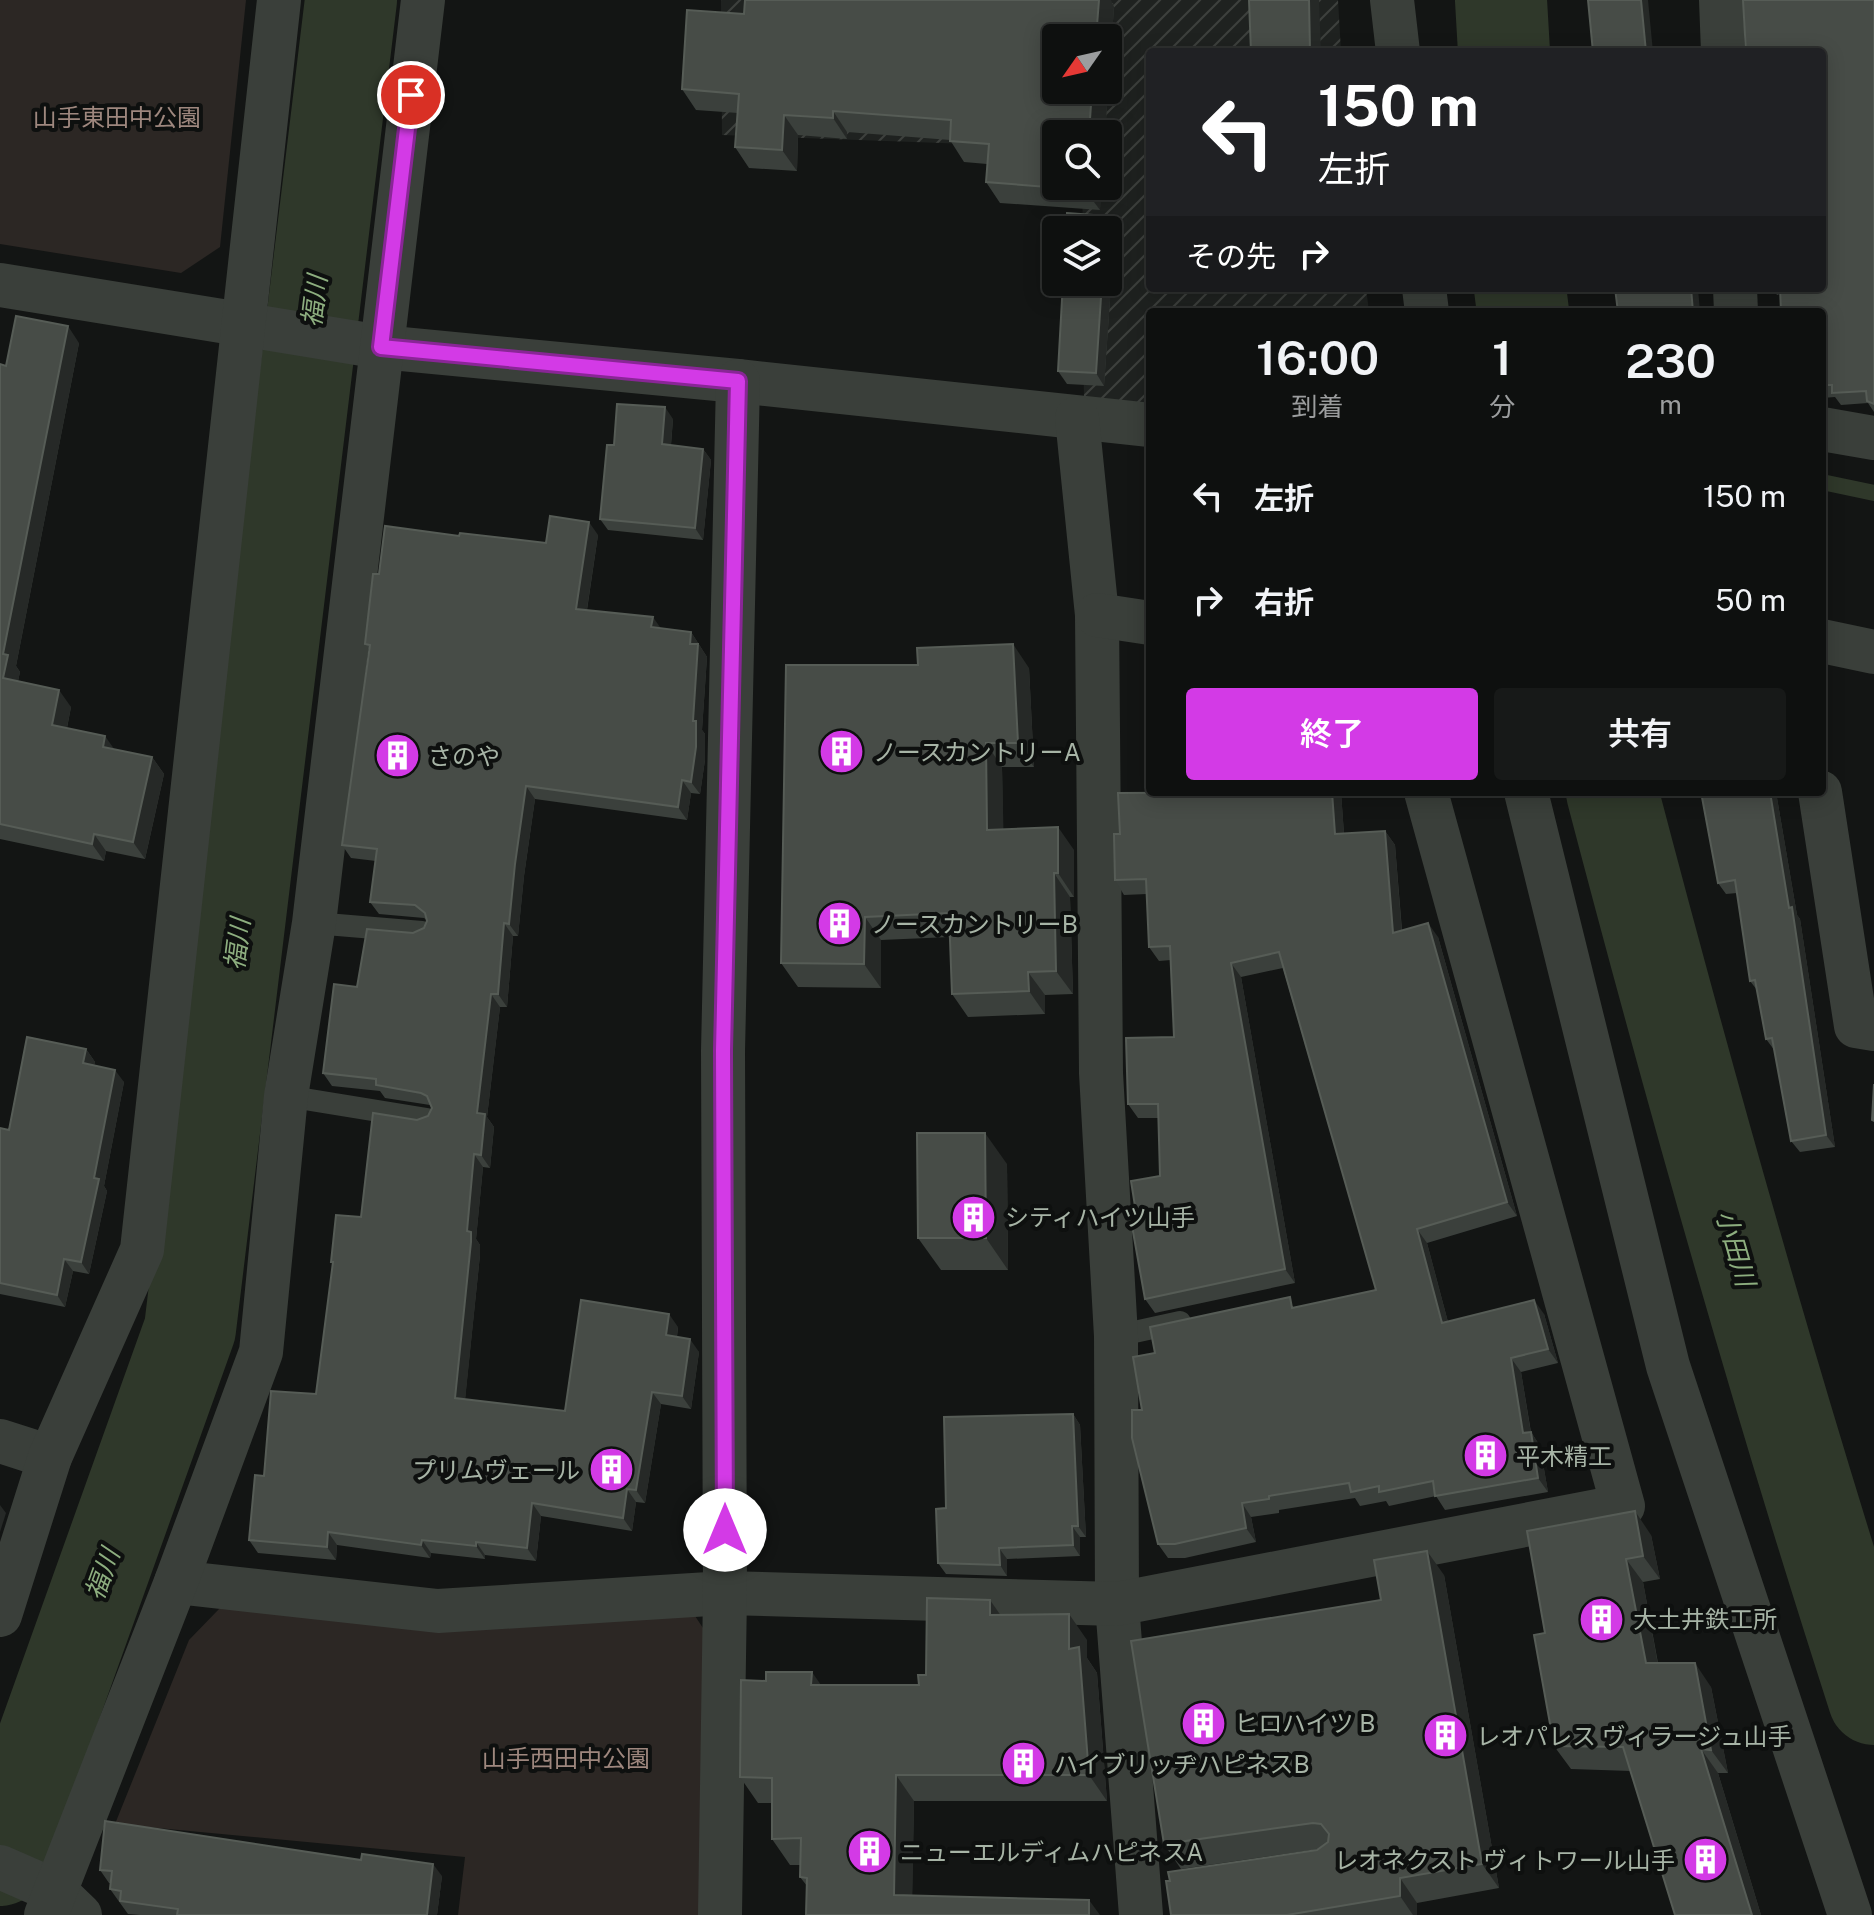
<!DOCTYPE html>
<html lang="ja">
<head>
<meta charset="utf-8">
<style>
	:root { --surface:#0e100f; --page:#171918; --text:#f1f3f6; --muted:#9b9d9e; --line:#2e302f; --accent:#d33ae6 }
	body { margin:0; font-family:"Public Sans","Noto Sans JP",sans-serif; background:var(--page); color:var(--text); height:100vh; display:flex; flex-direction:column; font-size:30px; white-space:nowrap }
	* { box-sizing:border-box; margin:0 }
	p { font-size:26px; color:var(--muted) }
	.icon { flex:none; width:44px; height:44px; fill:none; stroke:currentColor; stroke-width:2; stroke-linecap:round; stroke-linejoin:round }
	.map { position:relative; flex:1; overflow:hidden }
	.side { position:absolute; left:1146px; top:308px; width:680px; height:488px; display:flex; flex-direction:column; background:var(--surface); border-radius:8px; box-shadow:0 4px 20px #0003,0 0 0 2px var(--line) }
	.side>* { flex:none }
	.banner { position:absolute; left:1146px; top:48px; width:680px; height:244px; border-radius:8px; box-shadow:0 4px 20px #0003,0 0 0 2px var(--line); background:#202124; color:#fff; overflow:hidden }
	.needle { width:52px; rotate:236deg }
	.buttons { position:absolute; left:1042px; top:24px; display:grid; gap:16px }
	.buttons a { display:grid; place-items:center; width:80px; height:80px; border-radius:8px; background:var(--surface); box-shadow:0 4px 20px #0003,0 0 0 2px var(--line); font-size:40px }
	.pin { position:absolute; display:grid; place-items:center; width:68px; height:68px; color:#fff; margin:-34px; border:4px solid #fff; border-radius:50%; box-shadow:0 2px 8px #0007 }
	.me { position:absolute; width:88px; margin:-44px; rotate:0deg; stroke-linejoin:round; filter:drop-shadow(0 0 6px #0008) }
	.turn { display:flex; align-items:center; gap:28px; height:168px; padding:0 40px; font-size:36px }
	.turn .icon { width:104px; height:104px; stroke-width:2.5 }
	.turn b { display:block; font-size:56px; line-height:68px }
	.then { display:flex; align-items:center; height:76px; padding:0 40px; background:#0003; gap:16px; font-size:30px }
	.eta { display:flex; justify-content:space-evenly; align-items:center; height:136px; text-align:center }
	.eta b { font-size:48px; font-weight:600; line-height:56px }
	.cta { display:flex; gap:16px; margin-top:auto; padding:16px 40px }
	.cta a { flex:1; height:92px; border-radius:8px; background:var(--accent); color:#fff; font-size:32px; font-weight:600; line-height:92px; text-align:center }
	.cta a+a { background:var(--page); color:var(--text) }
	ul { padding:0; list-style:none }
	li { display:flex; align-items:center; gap:24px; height:104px; padding:0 40px }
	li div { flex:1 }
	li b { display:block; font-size:30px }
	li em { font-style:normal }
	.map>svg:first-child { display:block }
</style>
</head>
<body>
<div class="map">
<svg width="1874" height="1915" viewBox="0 0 1874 1915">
	<defs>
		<pattern id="industrial-furrows" width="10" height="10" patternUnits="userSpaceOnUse" patternTransform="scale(2)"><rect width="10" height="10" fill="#1f2220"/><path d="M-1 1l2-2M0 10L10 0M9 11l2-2" fill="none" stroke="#3d403d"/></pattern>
	</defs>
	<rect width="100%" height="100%" fill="#131514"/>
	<!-- industrial -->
	<path fill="url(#industrial-furrows)" fill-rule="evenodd" d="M721,0H1338L1341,52H1150V288H1366L1369,312H1150V407L1084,404L1083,282H1108V230H1083L1082,186H1108V134H1056V147L722,135ZM1056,38H1108V90H1056Z"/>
	<!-- green -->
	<g fill="#2c2724">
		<path d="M0,0H246L220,247L181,273L0,244Z"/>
		<path d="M219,1609L695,1616L711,1640L705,1915H458L465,1857L115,1824L189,1640Z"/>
	</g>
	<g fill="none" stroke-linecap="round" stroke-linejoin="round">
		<!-- stream -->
		<path stroke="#2f382a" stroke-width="16" d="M1822,482L1874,493"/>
		<!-- river -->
		<g stroke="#2f382a" stroke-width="92">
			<path d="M1501,0L1504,52"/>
			<path d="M1520,288L1523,312"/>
			<path d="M1612,792C1692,1097 1777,1399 1874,1699"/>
			<path d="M0,1860L190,1329L351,0"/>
		</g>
		<!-- lane -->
		<g stroke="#3a3f3a" stroke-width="22">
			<path d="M314,923L422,932"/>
			<path d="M286,1096L427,1119"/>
			<path d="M1116,1336L1180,1322"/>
		</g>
		<!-- street -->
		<g stroke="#3a3f3a" stroke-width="44">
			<path d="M1392,0L1398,52"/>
			<path d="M1721,0L1723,52"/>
			<path d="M0,285L381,347L738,381L1150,425"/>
			<path d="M1424,288L1427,312"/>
			<path d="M1735,288L1736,312"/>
			<path d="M1077,418L1097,615L1101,1073L1116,1336L1117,1604L1141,1915"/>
			<path d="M1822,429L1874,438"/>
			<path d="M1097,615L1150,623"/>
			<path d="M1822,641L1874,652"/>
			<path d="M1526,792L1668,1366L1850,1915"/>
			<path d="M1820,792L1856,1026L1874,1029"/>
			<path d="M0,1441L50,1457"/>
			<path d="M176,1582L438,1611L725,1593L1117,1604L1623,1506L1426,792"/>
			<path d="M0,1615L50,1457L142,1250L279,0"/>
			<path d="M0,1867L55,1891L80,1915"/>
			<path d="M46,1915L176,1582L261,1352L286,1096L314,923L423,0"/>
			<path d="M720,1915L725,1593L723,1051L738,381"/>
		</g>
	</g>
	<!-- wall -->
	<g fill="#3b403c">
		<path d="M1874,0V412L1868,403L1841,405L1835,397L1822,398V312L1780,294L1777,295L1773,288H1822Z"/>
		<path d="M1113,3L1114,7L1105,134H1056L1101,186L1100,210L1000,203L986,182L987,164L964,162L950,140L847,132V139L798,135L797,171L749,168L735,147L738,113L696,110L682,89L744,14Z"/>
		<path d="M1106,216L1115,228L1104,386L1067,384L1058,371Z"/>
		<path d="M79,343L16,666L20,672L18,681L71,707L67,728L114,749L152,757L164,774L145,859L106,851L104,861L0,839V364L6,366Z"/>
		<path d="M673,419L671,445L703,449L711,460L703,540L608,530L600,519L614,445Z"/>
		<path d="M598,535L587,610L661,628L691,632L707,657L702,730L705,734V760L700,794L691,793L687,820L535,799L524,876L518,936H513L507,1007H500L487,1117L494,1127L490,1168L483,1167L476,1239L480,1245V1255L465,1399L565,1411L678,1327L677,1337L699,1352L691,1409L661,1404L645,1503L636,1502L632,1531L541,1516L536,1561L485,1555V1559L431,1553L430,1558L337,1545L336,1560L258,1553L249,1540L264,1476L316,1394L333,1264L331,1262L361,1217L417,1120L428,1116L432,1108L430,1105L385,1098L380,1091L332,1086L323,1073L357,987L413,933L424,928L427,920L424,918L379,914L370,902L376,861L351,858L342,845L369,650L365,644L379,574L459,536L546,543Z"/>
		<path d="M1029,668L1034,767H1002L1003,829L1074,850V897H1070L1073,994L1045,995V1014L968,1017L952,994L950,937L881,940V988L798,987L781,963Z"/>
		<path d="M1341,792L1344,834L1385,831L1395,845L1402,930L1438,937L1517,1216L1427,1243L1448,1322L1544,1314L1558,1363L1521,1372L1531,1432L1540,1446L1548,1492L1445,1510L1436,1496L1389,1506L1386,1501L1360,1506L1355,1498L1279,1510V1513L1251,1517L1256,1542L1185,1558H1168L1158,1544L1142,1410L1155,1353L1297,1307L1376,1290L1283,968L1241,977L1295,1283L1155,1313L1145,1299L1138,1225L1160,1176L1158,1118H1138L1128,1104L1174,1037L1171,960L1159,961L1149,947L1147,894L1124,895L1115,880L1120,834L1118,793Z"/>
		<path d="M1701,792H1776L1797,915L1800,919L1835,1147L1800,1152L1791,1141L1775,1051L1766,1039L1757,990L1750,981L1737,893L1726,894L1718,883Z"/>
		<path d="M86,1049L95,1062L94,1065L124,1082L104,1186L107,1191L89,1274L73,1271L65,1307L0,1294V1128L9,1130Z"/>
		<path d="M1007,1164L1008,1270H941L918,1238Z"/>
		<path d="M1073,1414L1080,1425L1086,1537H1080V1556L1007,1559V1576L946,1574L938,1563L946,1508Z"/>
		<path d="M1651,1535L1660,1579L1643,1582L1658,1663L1711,1687L1728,1773H1718L1761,1915H1675L1631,1771L1571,1769L1554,1746L1545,1633Z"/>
		<path d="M1444,1575L1499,1888L1417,1903V1915H1171L1319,1849L1181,1869L1164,1844L1381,1600Z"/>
		<path d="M990,1600L1000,1615L1087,1640V1658L1097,1673L1107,1801H914L912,1895L1100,1915L807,1886L800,1877V1865H790L772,1839V1803H758L740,1777L821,1685H919Z"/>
		<path d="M100,1870L442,1876L437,1915H140L128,1914L110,1889V1883H109Z"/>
	</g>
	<!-- shaded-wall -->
	<g fill="#262927">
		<path d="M1099,0H1111L1114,7L1105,134H1089L1092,90H1108V38H1096Z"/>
		<path d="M1309,0H1319L1321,52H1310Z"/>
		<path d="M1641,0H1648L1653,52H1646Z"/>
		<path d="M833,111L847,132V139L833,118Z"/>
		<path d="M784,115L798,135L797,171L782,150Z"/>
		<path d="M1086,186H1101L1100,210L1085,190Z"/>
		<path d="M1106,216L1115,228L1104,386L1096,373L1102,282H1108V230H1105Z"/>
		<path d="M1691,288H1698L1700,312H1693Z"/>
		<path d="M68,326L79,343L16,666L20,672L15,695L3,678V654Z"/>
		<path d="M665,407L673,419L670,455L662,444Z"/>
		<path d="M703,449L711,460L703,540L695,528Z"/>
		<path d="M589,522L598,535L585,622L576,609Z"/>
		<path d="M653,617L662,630L651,627Z"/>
		<path d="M691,632L707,657L702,730L705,734V760L700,794L691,782L693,721Z"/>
		<path d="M1013,644L1029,668L1034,767L1018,743Z"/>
		<path d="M59,690L71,707L64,742L52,725Z"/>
		<path d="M105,736L117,753L103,747Z"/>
		<path d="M986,743L1002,767L1004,853L987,830Z"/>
		<path d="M152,757L164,774L145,859L133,842Z"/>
		<path d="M682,780L691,793L687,820L678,807Z"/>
		<path d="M526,786L535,799L524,876L518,936L509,924L515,864Z"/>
		<path d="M1332,792H1341L1345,848L1335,834Z"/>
		<path d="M1770,792H1776L1797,915L1800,919L1835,1147L1826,1135Z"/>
		<path d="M1058,827L1074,850V897L1058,873Z"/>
		<path d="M1385,831L1395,845L1403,947L1393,933Z"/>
		<path d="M94,834L106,851L104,861L92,844Z"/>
		<path d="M1054,873L1070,897L1073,994L1056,971Z"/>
		<path d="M865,917L881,940V988L864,964Z"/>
		<path d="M504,923L513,936L507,1007L498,994Z"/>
		<path d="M1428,923L1438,937L1517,1216L1507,1202Z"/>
		<path d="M1231,963L1241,977L1295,1283L1285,1269Z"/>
		<path d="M1028,972L1045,995V1014L1029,991Z"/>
		<path d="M491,994L500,1007L487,1117L494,1127L490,1168L481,1155L477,1113Z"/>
		<path d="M86,1049L95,1062L92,1075L83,1063Z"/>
		<path d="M115,1070L124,1082L104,1186L107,1191L89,1274L81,1262L94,1178Z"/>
		<path d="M985,1133L1007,1164L1008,1270L986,1238Z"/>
		<path d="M474,1154L483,1167L476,1239L480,1245V1255L464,1411L455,1398L467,1231Z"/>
		<path d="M1417,1229L1427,1243L1452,1337L1442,1323Z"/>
		<path d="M64,1259L73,1271L65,1307L57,1295Z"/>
		<path d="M1534,1300L1544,1314L1558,1363L1548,1349Z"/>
		<path d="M669,1314L678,1327L675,1348L666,1335Z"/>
		<path d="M690,1339L699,1352L691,1409L682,1396Z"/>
		<path d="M1511,1358L1521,1372L1533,1446L1531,1432L1540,1446L1548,1492L1538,1478L1523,1433Z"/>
		<path d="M652,1392L661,1404L645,1503L636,1490Z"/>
		<path d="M1073,1414L1080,1425L1086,1537L1078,1526Z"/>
		<path d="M627,1489L636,1502L632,1531L623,1518Z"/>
		<path d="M532,1503L541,1516L536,1561L527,1548Z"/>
		<path d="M1242,1503L1251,1517L1256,1542L1246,1528Z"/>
		<path d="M0,1505L6,1513L0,1532Z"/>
		<path d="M1635,1511L1651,1535L1660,1579L1643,1556Z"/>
		<path d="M1072,1526L1080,1537V1556L1073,1545Z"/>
		<path d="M328,1532L337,1545L336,1560L327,1547Z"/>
		<path d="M422,1540L431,1553L430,1558L421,1545Z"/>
		<path d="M476,1542L485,1555V1559L476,1546Z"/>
		<path d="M999,1548L1007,1559V1576L1000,1565Z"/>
		<path d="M1427,1551L1444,1575L1499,1888L1482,1864Z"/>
		<path d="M1626,1559L1643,1582L1662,1687L1646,1663Z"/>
		<path d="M990,1600L1008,1626L990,1615Z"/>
		<path d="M1069,1614L1087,1640V1658L1097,1673L1107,1801L1089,1775L1069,1649Z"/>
		<path d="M1695,1663L1711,1687L1728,1773L1711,1750Z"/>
		<path d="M812,1672L830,1698L811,1685Z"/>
		<path d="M1701,1749L1718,1773L1761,1915H1752Z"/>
		<path d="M896,1775L914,1801L912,1915L894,1895Z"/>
		<path d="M433,1864L442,1876L437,1915H427Z"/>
		<path d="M1400,1878L1417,1903V1915H1413L1400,1896Z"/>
		<path d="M1089,1900L1100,1915H1089Z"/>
	</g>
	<!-- building -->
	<g fill="#474c47" stroke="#565c56" stroke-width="2">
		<path d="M745,0H1099L1096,38H1056V90H1092L1089,134H1056V186H1086L1085,190L986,182L989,144L950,141L951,120L833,111V118L784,115L782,150L735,147L739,94L682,89L687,10L744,14Z"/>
		<path d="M1249,0H1309L1310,52H1251Z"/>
		<path d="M1588,0H1641L1646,52H1593Z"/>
		<path d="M1743,0H1874V404L1867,401L1866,391L1832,393V385H1822V312H1781L1780,288H1822V52H1746Z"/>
		<path d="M1067,213L1106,216L1105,230H1066Z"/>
		<path d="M1063,282H1102L1096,373L1058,371Z"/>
		<path d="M1615,288H1691L1693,312H1618Z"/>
		<path d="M16,316L68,326L3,654L8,655L3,678L59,690L52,725L105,736L103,747L152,757L133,842L94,834L92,844L0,824V364L6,366Z"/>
		<path d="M617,404L665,407L662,444L703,449L695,528L600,519L607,445H614Z"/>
		<path d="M550,516L589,522L576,609L653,617L651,627L691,632L690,644H698L693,721H696V747L691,782L682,780L678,807L526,786L515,864L509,924L504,923L498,994H491L477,1113L485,1114L481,1155L474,1154L467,1231L471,1232V1242L455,1398L565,1411L581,1300L669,1314L666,1335L690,1339L682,1396L652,1392L636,1490L627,1489L623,1518L532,1503L527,1548L476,1542V1546L422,1540L421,1545L328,1532L327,1547L249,1540L255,1475L264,1476L271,1391L316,1394L333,1262H331L336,1215L361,1217L373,1113L417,1120L428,1116L432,1108L427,1096L421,1093L376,1085V1079L323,1073L334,984L357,987L367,929L413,933L424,928L427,921L425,913L415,905L370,902L377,849L342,845L370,645L365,644L373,574H379L385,526L459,536L460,533L546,543Z"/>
		<path d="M1013,644L1018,743H986L987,830L1058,827V873H1054L1056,971L1028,972L1029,991L952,994L949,913L865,917L864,964L781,963L786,665H918L917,648Z"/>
		<path d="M1149,695H1150V730Z"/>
		<path d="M1332,792L1335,834L1385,831L1393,933L1428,923L1507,1202L1417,1229L1442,1323L1534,1300L1548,1349L1511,1358L1523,1433L1531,1432L1538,1478L1435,1496L1433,1481L1379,1492V1486L1351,1492L1349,1483L1269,1496V1499L1242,1503L1246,1528L1175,1544H1158L1132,1438V1410H1142L1133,1357L1155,1353L1150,1327L1290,1297L1292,1308L1376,1290L1279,952L1231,963L1285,1269L1145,1299L1132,1226L1138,1225L1131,1181L1160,1176L1158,1104H1128L1126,1038L1174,1037L1170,946L1149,947L1146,879L1115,880L1114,834H1120L1118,793Z"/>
		<path d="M1701,792H1770L1789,908L1792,907L1826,1135L1791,1141L1772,1038L1766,1039L1755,980L1750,981L1735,880L1718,883Z"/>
		<path d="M27,1037L86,1049L83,1063L115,1070L94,1178L99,1179L81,1262L64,1259L57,1295L0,1283V1128L9,1130Z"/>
		<path d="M1874,1084V1121L1872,1120Z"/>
		<path d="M917,1133H985L986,1238H918Z"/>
		<path d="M1073,1414L1078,1526H1072L1073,1545L999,1548L1000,1565L938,1563L936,1509L946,1508L944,1417Z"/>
		<path d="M1635,1511L1643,1556L1626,1559L1646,1663H1695L1711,1750L1701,1749L1752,1915H1675L1623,1747L1554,1746L1534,1635L1545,1633L1527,1531Z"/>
		<path d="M1427,1551L1482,1864L1400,1878V1896L1287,1915H1171L1166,1881H1170L1168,1872L1317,1850L1328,1842L1329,1834L1321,1824L1313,1823L1164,1844L1131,1641L1381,1600L1374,1560Z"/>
		<path d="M927,1598L990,1600V1615L1069,1614V1649L1079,1647L1089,1775H896L894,1895L1089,1900V1915H806L807,1878L800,1877L801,1838L772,1839V1778L740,1777L741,1680L766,1681V1672H812L811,1685H919L918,1675H926Z"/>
		<path d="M105,1821L361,1860L362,1854L433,1864L427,1915H177L178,1909L120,1901L121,1891L110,1889L112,1871L100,1870Z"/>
	</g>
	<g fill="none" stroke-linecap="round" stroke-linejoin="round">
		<defs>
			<path id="route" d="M411,95L381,347L738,381L723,1051L725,1530"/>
		</defs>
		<!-- route casing -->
		<use href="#route" stroke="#892696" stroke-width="20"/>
		<!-- route -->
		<use href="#route" stroke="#d33ae6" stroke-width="14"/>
	</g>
	<!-- icons -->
	<defs>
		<symbol id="building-disc" viewBox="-11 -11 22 22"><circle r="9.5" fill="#d33ae6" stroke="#0e100f"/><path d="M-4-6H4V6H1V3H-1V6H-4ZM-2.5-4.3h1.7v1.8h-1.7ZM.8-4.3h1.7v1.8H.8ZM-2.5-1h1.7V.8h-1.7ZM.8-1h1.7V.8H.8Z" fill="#fff"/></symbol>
	</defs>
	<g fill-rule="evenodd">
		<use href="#building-disc" x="816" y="726" width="51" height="51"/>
		<use href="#building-disc" x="372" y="730" width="51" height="51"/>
		<use href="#building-disc" x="814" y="898" width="51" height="51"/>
		<use href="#building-disc" x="948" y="1192" width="51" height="51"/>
		<use href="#building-disc" x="1460" y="1430" width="51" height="51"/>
		<use href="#building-disc" x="586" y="1444" width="51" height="51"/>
		<use href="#building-disc" x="1576" y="1594" width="51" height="51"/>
		<use href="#building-disc" x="1178" y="1698" width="51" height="51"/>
		<use href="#building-disc" x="1420" y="1710" width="51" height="51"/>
		<use href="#building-disc" x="998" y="1738" width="51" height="51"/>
		<use href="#building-disc" x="844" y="1826" width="51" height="51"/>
		<use href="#building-disc" x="1680" y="1834" width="51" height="51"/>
	</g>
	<g text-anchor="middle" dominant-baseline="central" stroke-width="8" stroke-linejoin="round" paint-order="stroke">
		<!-- park labels -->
		<g font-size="24" fill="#9e877e" stroke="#0e100f">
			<text x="117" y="117">山手東田中公園</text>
			<text x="566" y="1758">山手西田中公園</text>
		</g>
		<!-- poi labels -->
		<g font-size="24" fill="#a7b4a6" stroke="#0e100f" text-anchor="start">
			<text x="873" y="752">ノースカントリーA</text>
			<text x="428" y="756">さのや</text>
			<text x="871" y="924">ノースカントリーB</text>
			<text x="1005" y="1217">シティハイツ山手</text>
			<text x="1516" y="1456">平木精工</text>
			<text x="580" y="1470" text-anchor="end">プリムヴェール</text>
			<text x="1633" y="1619">大土井鉄工所</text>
			<text x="1234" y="1723">ヒロハイツ B</text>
			<text x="1476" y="1736">レオパレス ヴィラージュ山手</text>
			<text x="1054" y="1764">ハイブリッヂハピネスB</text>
			<text x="900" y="1852">ニューエルディムハピネスA</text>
			<text x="1675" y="1860" text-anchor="end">レオネクスト ヴィトワール山手</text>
		</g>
		<!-- water labels -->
		<g font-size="26" font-style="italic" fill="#8dae7f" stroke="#0e100f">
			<text transform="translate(314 301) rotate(-83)">福川</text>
			<text transform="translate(237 944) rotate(-83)">福川</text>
			<text transform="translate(1736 1248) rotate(74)">小田川</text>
			<text transform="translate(102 1574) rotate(-70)">福川</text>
		</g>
	</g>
</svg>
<div class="buttons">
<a><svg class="needle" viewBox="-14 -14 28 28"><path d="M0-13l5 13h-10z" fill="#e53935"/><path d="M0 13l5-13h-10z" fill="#9b9d9e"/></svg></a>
<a><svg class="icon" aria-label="search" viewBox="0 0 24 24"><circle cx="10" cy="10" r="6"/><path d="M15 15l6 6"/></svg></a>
<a><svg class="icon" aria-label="layers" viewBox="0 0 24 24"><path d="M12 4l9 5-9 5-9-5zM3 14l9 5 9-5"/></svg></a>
</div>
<div class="pin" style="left:411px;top:95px;background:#d93025"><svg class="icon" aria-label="arrive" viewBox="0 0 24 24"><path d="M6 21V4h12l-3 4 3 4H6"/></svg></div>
<svg class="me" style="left:725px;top:1530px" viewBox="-20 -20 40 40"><circle r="19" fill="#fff"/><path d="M0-13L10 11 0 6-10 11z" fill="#d33ae6"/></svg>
<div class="banner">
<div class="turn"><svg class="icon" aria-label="left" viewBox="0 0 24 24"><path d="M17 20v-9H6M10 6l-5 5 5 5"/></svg><div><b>150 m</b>左折</div></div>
<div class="then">その先<svg class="icon" aria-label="right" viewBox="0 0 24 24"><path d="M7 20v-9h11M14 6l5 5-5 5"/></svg></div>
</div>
<section class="side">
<div class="eta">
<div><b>16:00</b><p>到着</p></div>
<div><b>1</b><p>分</p></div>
<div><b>230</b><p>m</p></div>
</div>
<ul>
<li><svg class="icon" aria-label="left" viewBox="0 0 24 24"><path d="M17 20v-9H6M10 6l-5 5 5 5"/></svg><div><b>左折</b></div><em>150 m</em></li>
<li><svg class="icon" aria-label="right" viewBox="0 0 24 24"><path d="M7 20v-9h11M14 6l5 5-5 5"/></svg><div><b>右折</b></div><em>50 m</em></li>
</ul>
<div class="cta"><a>終了</a><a>共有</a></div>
</section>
</div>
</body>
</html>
